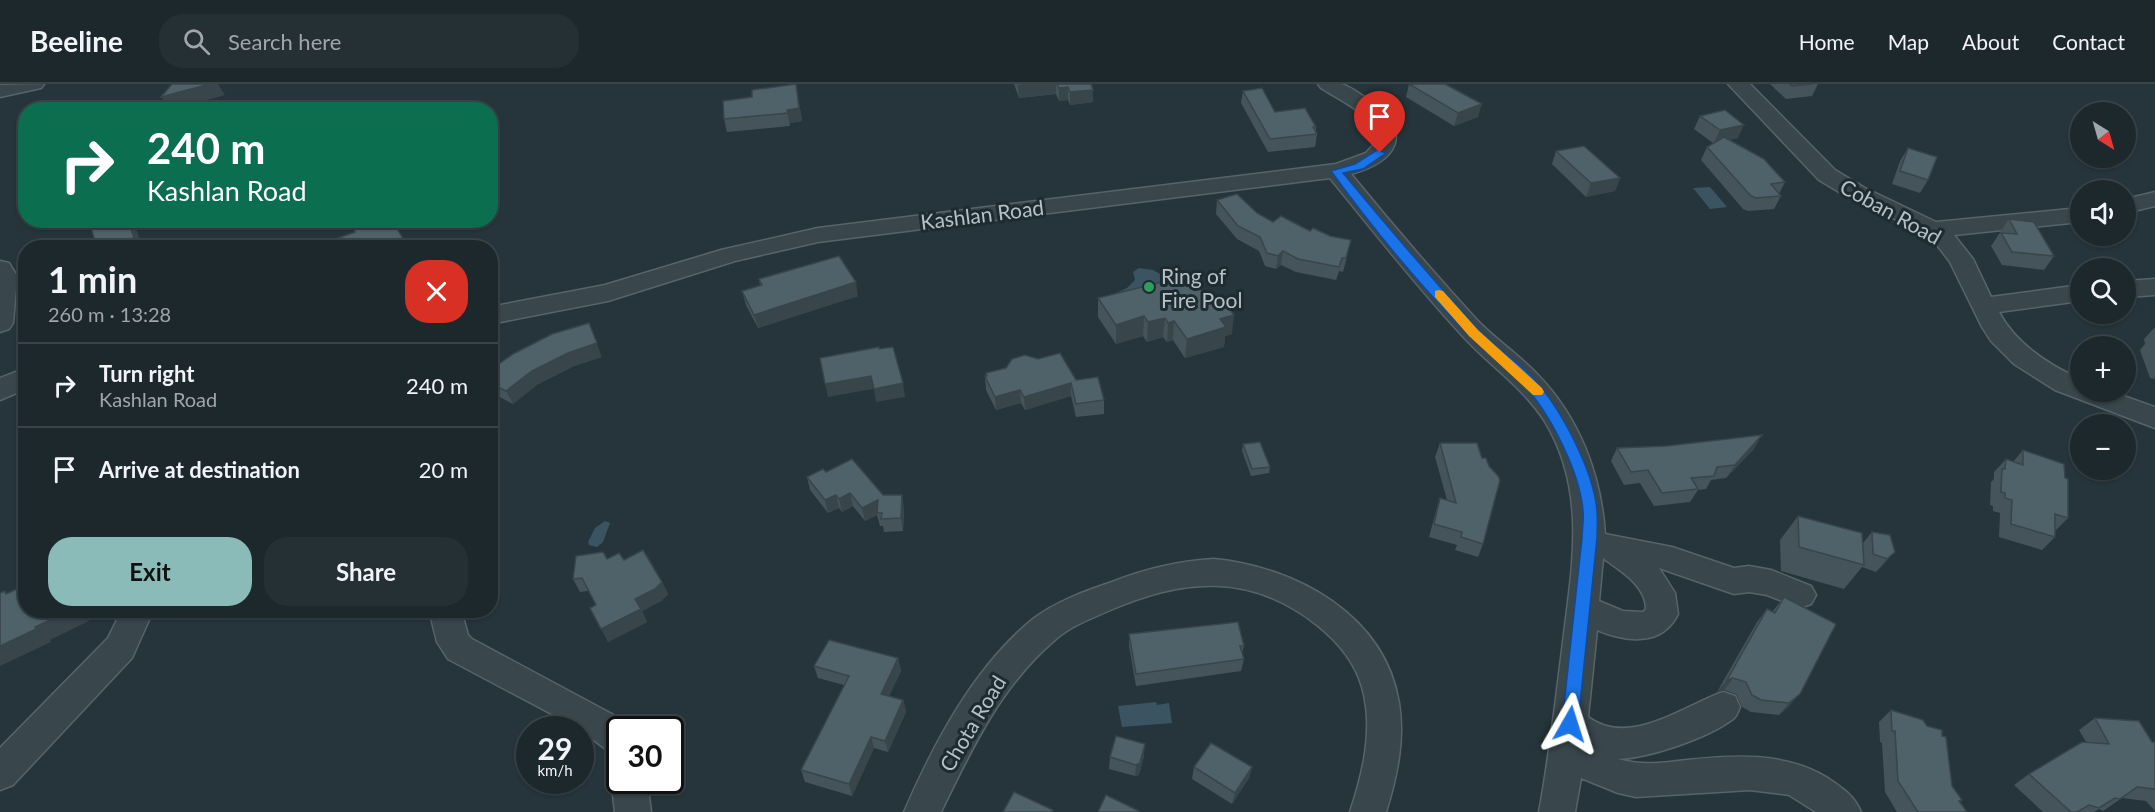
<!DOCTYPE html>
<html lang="en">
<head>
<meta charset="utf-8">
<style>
	:root { --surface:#1c282c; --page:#253034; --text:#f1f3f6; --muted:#a0a6a9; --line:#3a4448; --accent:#8bbbb9 }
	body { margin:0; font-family:Lato,sans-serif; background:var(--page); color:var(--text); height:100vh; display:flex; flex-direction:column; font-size:22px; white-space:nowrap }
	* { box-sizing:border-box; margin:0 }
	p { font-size:20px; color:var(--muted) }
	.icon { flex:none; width:33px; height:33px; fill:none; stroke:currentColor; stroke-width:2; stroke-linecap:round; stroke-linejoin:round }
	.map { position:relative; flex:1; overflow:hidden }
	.details { position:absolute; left:18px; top:156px; width:480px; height:378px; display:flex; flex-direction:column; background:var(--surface); border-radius:24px; box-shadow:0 2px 4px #0004,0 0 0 2px var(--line) }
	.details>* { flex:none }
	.guide { position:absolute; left:18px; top:18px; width:480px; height:126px; border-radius:24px; box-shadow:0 2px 4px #0004,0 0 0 2px var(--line); background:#0b6e4f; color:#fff; overflow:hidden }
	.needle { width:39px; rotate:143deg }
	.tools { position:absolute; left:2070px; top:18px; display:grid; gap:12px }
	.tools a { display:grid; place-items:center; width:66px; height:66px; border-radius:50%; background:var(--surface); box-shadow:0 2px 4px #0004,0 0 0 2px var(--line); font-size:30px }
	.speed { position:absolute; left:516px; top:632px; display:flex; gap:12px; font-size:30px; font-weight:700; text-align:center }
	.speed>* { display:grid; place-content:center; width:78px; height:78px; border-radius:50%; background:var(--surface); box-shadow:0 2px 4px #0004,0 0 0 2px var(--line); line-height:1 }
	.speed small { font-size:15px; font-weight:400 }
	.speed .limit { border:3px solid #111; border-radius:9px; background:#fff; color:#111 }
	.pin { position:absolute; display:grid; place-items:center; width:51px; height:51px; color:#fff; margin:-62px -26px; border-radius:50% 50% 50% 0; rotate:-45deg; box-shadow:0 0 6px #0007 }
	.pin .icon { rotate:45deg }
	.me { position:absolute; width:66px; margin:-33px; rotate:6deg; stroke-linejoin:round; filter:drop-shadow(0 0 4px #0008) }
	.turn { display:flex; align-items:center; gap:21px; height:126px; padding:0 30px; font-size:27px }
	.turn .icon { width:78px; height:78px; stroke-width:2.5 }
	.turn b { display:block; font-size:42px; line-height:51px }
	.round { display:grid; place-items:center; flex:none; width:63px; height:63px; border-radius:24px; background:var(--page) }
	.headline { display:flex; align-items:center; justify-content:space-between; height:102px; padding:0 30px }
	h1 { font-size:36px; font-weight:700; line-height:45px }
	.primary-button { display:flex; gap:12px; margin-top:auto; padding:12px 30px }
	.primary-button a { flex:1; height:69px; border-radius:24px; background:var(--accent); color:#111; font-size:24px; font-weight:700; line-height:69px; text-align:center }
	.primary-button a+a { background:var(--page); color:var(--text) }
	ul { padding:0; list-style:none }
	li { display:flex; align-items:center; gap:18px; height:84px; padding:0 30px; border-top:2px solid var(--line) }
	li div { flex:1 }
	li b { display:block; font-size:22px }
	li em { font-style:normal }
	header { display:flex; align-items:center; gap:36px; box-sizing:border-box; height:84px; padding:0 30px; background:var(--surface); border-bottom:2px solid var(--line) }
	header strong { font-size:28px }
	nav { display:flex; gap:33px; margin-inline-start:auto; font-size:21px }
	.search { width:420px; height:54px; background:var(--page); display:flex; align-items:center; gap:15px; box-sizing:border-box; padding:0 21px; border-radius:24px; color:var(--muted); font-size:22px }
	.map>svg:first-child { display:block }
</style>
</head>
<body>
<header>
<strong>Beeline</strong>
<div class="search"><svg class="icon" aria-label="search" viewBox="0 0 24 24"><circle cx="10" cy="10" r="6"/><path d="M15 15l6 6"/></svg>Search here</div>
<nav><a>Home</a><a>Map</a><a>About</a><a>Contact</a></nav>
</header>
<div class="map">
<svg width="2155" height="728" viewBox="0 0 2155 728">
	<rect width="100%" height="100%" fill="#25353b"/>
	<!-- water -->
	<g fill="#3a5561">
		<path d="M1710,103L1727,123L1710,125L1693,104Z"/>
		<path d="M1139,184L1153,186L1172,197L1099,217L1127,204L1135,196L1133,188Z"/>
		<path d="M605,437L610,439L603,458L597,463L589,461L588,458L595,444Z"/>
		<path d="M1156,618L1157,621L1169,619L1172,639L1122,643L1118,622Z"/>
	</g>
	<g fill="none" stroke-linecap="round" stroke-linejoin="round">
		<defs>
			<g id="minor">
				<path d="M44,0L41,4L0,13V1Z"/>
				<path d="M1318,0C1325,0 1334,0 1341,0C1350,2 1361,11 1369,16C1415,48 1397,78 1351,90C1391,139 1433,188 1476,235C1495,255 1518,270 1537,290C1579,333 1601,390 1605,450L1672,463L1734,484L1749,482L1771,486L1811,502L1816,511L1811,520L1800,524L1767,511L1749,508L1734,510L1659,484L1675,509L1678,530C1662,563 1626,558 1597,546L1588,633C1629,664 1683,622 1723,608L1735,612L1740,623C1738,627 1737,632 1733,635C1708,654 1649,674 1618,675C1642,682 1663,679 1687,676C1734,671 1784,668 1826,693C1841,703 1854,711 1861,728H1816L1789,711L1750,706L1636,713L1618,709L1581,694L1575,728H1539C1549,674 1555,621 1562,566C1571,487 1589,409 1544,336C1521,301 1486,279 1459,248C1414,199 1372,146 1330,94L818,158L735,177L608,217L490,240V223L605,201L721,166L818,144L1336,80L1366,69L1375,59C1376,30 1342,18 1321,4ZM1603,474C1620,487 1646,501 1646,525L1643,528L1623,527L1599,517Z"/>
				<path d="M1728,0H1750L1835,86L1865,104L1936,138L2080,124V138L1954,151L1973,175L1991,213L2080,201V217L1999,228C2016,260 2049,281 2080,295V308H2112L2155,323V344L2055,306L2014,280L1991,257L1982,243L1950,178L1937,161L1910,142L1849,114L1819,96Z"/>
				<path d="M2155,108V122L2126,129V115Z"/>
				<path d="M0,177L9,179L17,192L13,239L9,245L0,248Z"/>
				<path d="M2155,195V211L2126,213V197Z"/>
				<path d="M26,284V305L0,316V294Z"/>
				<path d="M1214,475C1296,483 1385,531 1399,619C1405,656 1397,693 1386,728H1350C1363,689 1374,644 1362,603C1355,578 1337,557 1317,541C1250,488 1183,494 1108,527C1090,535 1071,542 1056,555C1002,600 971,666 941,728H904C934,659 974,583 1033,535C1055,518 1085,507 1112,498C1145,485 1178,477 1214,475Z"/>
				<path d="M117,526H149V536L132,574L13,701L0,706V664L108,554L117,536Z"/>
				<path d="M429,526H461L468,551L472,555L621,635L632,645H620V672L608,667L580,645L448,575L437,558Z"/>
				<path d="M620,683V696H647L651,728H615L611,696L616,684Z"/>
			</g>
		</defs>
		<!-- minor casing -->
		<use href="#minor" stroke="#576469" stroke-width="3"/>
		<!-- minor -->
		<use href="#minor" fill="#39464b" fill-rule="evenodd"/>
	</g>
	<!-- wall -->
	<g fill="#45545a">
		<path d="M796,0L802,37L790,39V42L727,48L724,35L752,13Z"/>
		<path d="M1014,0H1091L1093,18L1070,21L1068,16L1059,17L1056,10L1019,14Z"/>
		<path d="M1409,0L1478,33L1454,42L1406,13Z"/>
		<path d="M1770,0H1818L1812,12L1786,15Z"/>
		<path d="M1243,7L1275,28L1316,43V47L1317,50L1315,63L1268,68L1241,19Z"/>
		<path d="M1700,32L1738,54L1729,56L1785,98L1779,110L1781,112L1774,125L1748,127L1743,125L1701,76L1707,63L1713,59L1694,45Z"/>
		<path d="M1908,64L1928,96L1920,109L1892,100L1900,77Z"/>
		<path d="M1556,67L1620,94L1615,107L1586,113L1552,80Z"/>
		<path d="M1217,116L1257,129L1273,138L1348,169L1343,188L1339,187L1336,196L1296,188L1281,181L1276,185L1265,182L1259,167L1237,155L1216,130Z"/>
		<path d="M2009,135L2054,172L2044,186L2002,181L1991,162Z"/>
		<path d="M759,195L858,212L758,244L746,221L742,207L760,201Z"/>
		<path d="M1098,214L1232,250L1225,252L1224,263L1185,274L1173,256L1167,258L1163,253L1147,258L1143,252L1116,260L1098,233Z"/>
		<path d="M2155,243V295L2150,294L2140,266L2145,260L2144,255Z"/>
		<path d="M602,273L574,282L538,300L513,320L490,308V286Z"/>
		<path d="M986,289L1076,296L1104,316V330L1076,333L1071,312L1025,326L1021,319L996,326L986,306L985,292H986Z"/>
		<path d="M1440,359L1483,460L1478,473L1455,466L1457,461L1429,453L1436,427L1440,414L1447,416L1435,373Z"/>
		<path d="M1243,360L1270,383L1269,389L1251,392L1242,367Z"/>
		<path d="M1617,364L1754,365L1726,394L1711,396L1706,405L1698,406L1690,418L1654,422L1640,399L1624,401L1611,377Z"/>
		<path d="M2023,366L2065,394L2068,434L2055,447V453L2042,466L1999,453L2000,429L1993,427V422L1990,421L1991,398L1994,395V388L2006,375L2013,378Z"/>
		<path d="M826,388L883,411L904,424L903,447L884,448L883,442H880L877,431L865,437L853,422L842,428L839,424L828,429L810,406L807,393Z"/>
		<path d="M1798,432L1863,459L1872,448L1895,468L1876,488L1862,483L1844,505L1781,487L1780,456Z"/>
		<path d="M607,475L624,476L662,498L668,510L661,517L642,527L647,538L608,558L596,521L588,507L580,508L573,495Z"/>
		<path d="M1784,513L1790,621L1779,631L1751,628L1742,623L1736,610L1724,606L1717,608L1757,538L1767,525L1772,528Z"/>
		<path d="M1129,550L1244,562L1242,569L1244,575L1241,587L1136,602L1129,562Z"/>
		<path d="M898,574L901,587L889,612L903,616L906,628L888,668L874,664L852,712L805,698L801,686L844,601L818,594L814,582Z"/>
		<path d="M1891,626L1952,702L1962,716L1960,718L1967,728H1897L1885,708L1882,659L1880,658L1879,638Z"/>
		<path d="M2095,634L2152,658H2155V727L2146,717L2122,714L2103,727L2099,725L2094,728H2043L2014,701L2029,690L2086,658L2079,646Z"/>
		<path d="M1144,672L1139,691L1135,692L1109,685L1110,673Z"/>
		<path d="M1194,683H1252L1249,694L1232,720L1192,695Z"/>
	</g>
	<!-- shaded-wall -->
	<g fill="#38454a">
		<path d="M210,0H218L225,11L172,26H169L161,13Z"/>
		<path d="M796,0L802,37L790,39V42L787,26Z"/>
		<path d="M1026,0H1056V10L1019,14L1018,1Z"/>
		<path d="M1068,3V16L1059,17V4Z"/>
		<path d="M1093,6V18L1070,21V8Z"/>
		<path d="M1482,20L1478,33L1454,42L1458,29Z"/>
		<path d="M1744,41L1738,54L1714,59L1720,46Z"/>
		<path d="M1620,94L1615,107L1586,113L1591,99Z"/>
		<path d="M128,136H133L143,164H105Z"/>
		<path d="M378,158L381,164H366Z"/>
		<path d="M1283,167L1281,181L1276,185L1278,172Z"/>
		<path d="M856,198L858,212L758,244L754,231Z"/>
		<path d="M1234,231L1232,250L1225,252L1224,263L1185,274L1187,255L1220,235Z"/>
		<path d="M1144,232L1143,252L1116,260V241Z"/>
		<path d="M1165,234L1163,253L1147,258L1148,238Z"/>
		<path d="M1174,237L1173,256L1167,258L1168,239Z"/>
		<path d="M589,239L602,273L574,282L538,300L513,320L506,307Z"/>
		<path d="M871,292L873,305L828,313L825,300Z"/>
		<path d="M903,299L905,313L876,318L874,305Z"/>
		<path d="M1071,299V312L1025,326L1024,313Z"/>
		<path d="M1020,306L1021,319L996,326L995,313Z"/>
		<path d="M1762,351L1754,365L1726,394L1735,381Z"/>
		<path d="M850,409L853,422L842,428L839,415Z"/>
		<path d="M836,411L839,424L828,429L825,416Z"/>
		<path d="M902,411L904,424L903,447L901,434Z"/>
		<path d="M878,416L877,431L865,437L862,424Z"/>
		<path d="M1895,468L1883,481L1876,488L1887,475Z"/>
		<path d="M662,498L668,510L661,517L642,527L647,538L608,558L601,545L635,515Z"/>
		<path d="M71,526H87L89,537L50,556L51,558L0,582V562L35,543Z"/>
		<path d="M898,574L901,587L884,622L881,610Z"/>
		<path d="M1733,594L1724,606L1717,608L1727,596Z"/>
		<path d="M1800,610L1790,621L1779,631L1789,619Z"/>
		<path d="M903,616L906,628L888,668L885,657Z"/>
		<path d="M871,653L874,664L852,712L849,700Z"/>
		<path d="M1145,660L1144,672L1139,691L1135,692L1136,681Z"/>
		<path d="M1252,683L1249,694L1232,720L1235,709Z"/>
	</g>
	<!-- building -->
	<g fill="#506269" stroke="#38454a" stroke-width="1.5">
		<path d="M172,0H210L161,13Z"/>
		<path d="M796,0L799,24L787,26L788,29L724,35L723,17L752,13V6Z"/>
		<path d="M1057,0H1091L1093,6L1070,8L1068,3L1059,4Z"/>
		<path d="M1409,0H1445L1482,20L1458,29Z"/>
		<path d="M1790,0H1813L1792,2Z"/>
		<path d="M1262,4L1275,28L1305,24L1316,43H1313L1317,50L1270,55L1243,7Z"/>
		<path d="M1725,26L1744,41L1720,46L1700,32Z"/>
		<path d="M1724,53L1764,75L1785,98L1771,100L1781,112L1755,114L1750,111L1707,63Z"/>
		<path d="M1584,62L1620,94L1591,99L1556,67Z"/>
		<path d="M1908,64L1937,73L1928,96L1900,87Z"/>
		<path d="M26,80V92L22,93Z"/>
		<path d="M1237,110L1257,129L1273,138L1281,132L1310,147L1313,144L1330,152L1351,156L1346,174H1342L1339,183L1298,175L1283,167L1278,172L1267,169L1260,153L1238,142L1217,116Z"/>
		<path d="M2009,135L2034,138L2054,172L2012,168L2001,149L2017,150Z"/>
		<path d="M95,136H128L134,154L105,164H97L90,140L95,138Z"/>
		<path d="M350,136H392L408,163L382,164L378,158L366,164H317L316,162L355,148Z"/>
		<path d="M242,160L240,164H210Z"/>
		<path d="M839,172L856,198L754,231L742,207L762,201L759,195Z"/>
		<path d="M1190,191L1210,217L1221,214L1234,231L1220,235L1226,243L1187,255L1174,237L1168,239L1165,234L1148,238L1144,232L1116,241L1098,214Z"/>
		<path d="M589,239L597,259L568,269L532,287L506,307L490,299V286L513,270L552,250Z"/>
		<path d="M879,263V265L893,263L903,299L874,305L871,292L825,300L820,274Z"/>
		<path d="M1060,269L1076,296L1098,293L1104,316L1076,320L1071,299L1024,313L1020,306L995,313L985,292H987L986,289L1006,284L1012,275L1025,271L1038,275Z"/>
		<path d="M1762,351L1735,381L1717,383L1714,392L1691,394L1698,405L1662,409L1648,386L1631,388L1617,364L1666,362Z"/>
		<path d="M1260,358L1270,383L1252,385L1243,360Z"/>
		<path d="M1440,359H1477L1482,374H1486L1489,382L1498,392L1500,396L1483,460L1461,453L1462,448L1434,440L1440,414L1456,419Z"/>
		<path d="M2023,366L2064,380L2065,394L2068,395V434L2055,430V453L2011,440L2012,416L2005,414V409L2001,408L2002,385H2005L2006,375L2023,381Z"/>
		<path d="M852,375L883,411H902L901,434L881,435L882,429H877L878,416L862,424L850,409L839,415L836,411L825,416L807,393L823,385L826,388Z"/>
		<path d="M1798,432L1862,449L1864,481L1799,463Z"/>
		<path d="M1872,448L1890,451L1895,468L1887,475L1873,470Z"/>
		<path d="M643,466L662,498L655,505L635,515L641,525L601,545L590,524L596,521L582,494L573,495L576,472L603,468L607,475L619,469L624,476Z"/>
		<path d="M26,501V526H71L35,543L36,545L0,562V509L5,507L6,510Z"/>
		<path d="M1784,513L1836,540L1800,610L1789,619L1761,616L1752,611L1746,598L1733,594L1727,596L1767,525L1775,529Z"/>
		<path d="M1238,538L1244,562H1240L1244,575L1136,590L1129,550Z"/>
		<path d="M829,556L898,574L881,610L903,616L885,657L871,653L849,700L801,686L849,592L814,582Z"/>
		<path d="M1891,626L1923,636L1927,642L1942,646V652L1946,653L1952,702L1962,716L1959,717L1967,728H1918L1898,697L1895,647H1892Z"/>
		<path d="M2095,634L2139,637L2152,658H2155V705L2137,703L2120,715L2115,714L2099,724L2089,721L2077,728H2071L2029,690L2082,658L2109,660Z"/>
		<path d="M1116,652L1145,660L1140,679L1136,681L1110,673Z"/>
		<path d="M1211,659L1252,683L1235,709L1194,683Z"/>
		<path d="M1014,708L1053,726L1052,728H1003Z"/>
		<path d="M1106,711L1139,727L1138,728H1098Z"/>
	</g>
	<!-- route -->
	<path fill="#1a73e8" stroke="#114b97" stroke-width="1.5" d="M1377,66L1386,69L1363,85L1343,89C1386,141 1429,191 1474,241C1491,260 1514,275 1532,293C1560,322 1594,387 1597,427C1598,436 1597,446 1597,454L1578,640L1576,645L1570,647L1564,645L1562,640L1582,454C1582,446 1584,436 1583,427C1580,388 1550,329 1523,300C1507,282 1486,269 1469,251C1421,203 1371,142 1331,87L1355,80Z"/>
	<!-- slow -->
	<path fill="#f59e0b" d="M1439,206L1443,207L1478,246L1542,304L1544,308L1542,311H1533L1469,252L1435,213V207Z"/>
	<!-- markers -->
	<circle fill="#2e9e5b" stroke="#1e2b30" stroke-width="2" cx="1149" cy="203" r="6"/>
	<g text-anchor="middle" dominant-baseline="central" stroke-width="6" stroke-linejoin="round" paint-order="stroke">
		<!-- street labels -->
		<g font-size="21" fill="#b4c1c7" stroke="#1e2b30">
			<text transform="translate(1891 127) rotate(29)">Coban Road</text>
			<text transform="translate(982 130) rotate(-7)">Kashlan Road</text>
			<text transform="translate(972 639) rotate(-59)">Chota Road</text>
		</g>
		<!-- poi labels -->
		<g font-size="21" fill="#b4c1c7" stroke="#1e2b30" text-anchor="start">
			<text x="1161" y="191">Ring of<tspan x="1161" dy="24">Fire Pool</tspan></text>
		</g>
	</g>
</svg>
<div class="tools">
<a><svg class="needle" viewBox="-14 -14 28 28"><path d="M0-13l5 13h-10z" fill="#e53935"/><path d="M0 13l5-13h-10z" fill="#a0a6a9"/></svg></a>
<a><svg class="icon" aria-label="sound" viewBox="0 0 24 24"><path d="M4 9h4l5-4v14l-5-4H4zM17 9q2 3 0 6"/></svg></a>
<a><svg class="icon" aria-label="search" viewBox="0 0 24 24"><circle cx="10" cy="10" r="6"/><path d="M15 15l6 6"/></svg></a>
<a>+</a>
<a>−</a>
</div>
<div class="speed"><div>29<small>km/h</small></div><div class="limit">30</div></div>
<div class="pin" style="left:1380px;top:69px;background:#d93025"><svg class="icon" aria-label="arrive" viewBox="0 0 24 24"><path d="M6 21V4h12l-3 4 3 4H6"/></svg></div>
<svg class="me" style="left:1570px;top:640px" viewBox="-20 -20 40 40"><path d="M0-17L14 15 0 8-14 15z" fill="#1a73e8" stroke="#fff" stroke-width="4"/></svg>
<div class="guide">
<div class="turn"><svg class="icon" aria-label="right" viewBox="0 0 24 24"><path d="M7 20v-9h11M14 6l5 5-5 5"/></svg><div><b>240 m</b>Kashlan Road</div></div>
</div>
<section class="details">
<div class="headline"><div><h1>1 min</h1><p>260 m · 13:28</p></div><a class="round" style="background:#d93025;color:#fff"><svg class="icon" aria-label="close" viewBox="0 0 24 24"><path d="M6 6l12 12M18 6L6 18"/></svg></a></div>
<ul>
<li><svg class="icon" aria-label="right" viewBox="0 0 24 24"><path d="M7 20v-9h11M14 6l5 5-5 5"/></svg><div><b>Turn right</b><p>Kashlan Road</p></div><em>240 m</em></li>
<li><svg class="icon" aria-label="arrive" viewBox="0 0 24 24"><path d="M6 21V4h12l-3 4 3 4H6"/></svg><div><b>Arrive at destination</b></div><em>20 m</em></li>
</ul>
<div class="primary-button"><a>Exit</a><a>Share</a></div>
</section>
</div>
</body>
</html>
